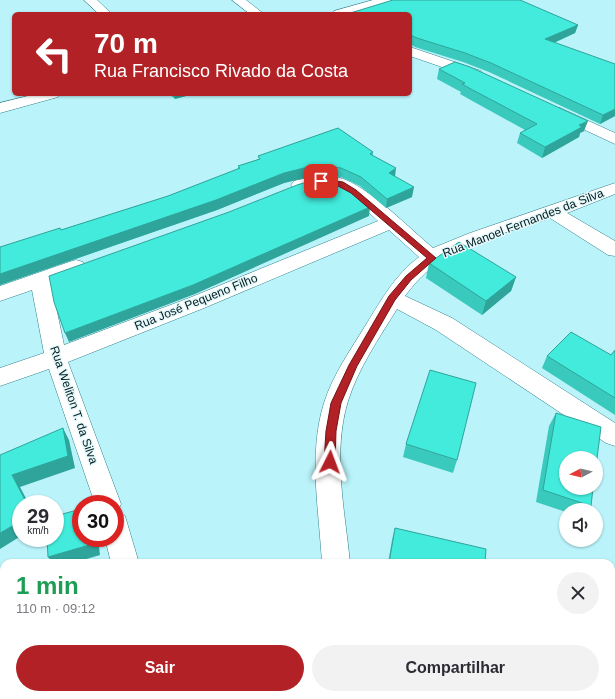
<!DOCTYPE html>
<html lang="pt">
<head>
<meta charset="utf-8">
<style>
	:root { --surface:#fff; --page:#f2f2f3; --text:#2b2b33; --muted:#7c7c81; --accent:#b22125 }
	body { margin:0; font-family:Arial,sans-serif; background:var(--page); color:var(--text); height:100vh; display:flex; flex-direction:column; font-size:15px; white-space:nowrap }
	* { box-sizing:border-box; margin:0 }
	p { font-size:13px; color:var(--muted) }
	.icon { flex:none; width:22px; height:22px; fill:none; stroke:currentColor; stroke-width:2; stroke-linecap:round; stroke-linejoin:round }
	.map { position:relative; flex:1; overflow:hidden }
	.panel { position:absolute; left:0px; top:559px; width:615px; height:140px; display:flex; flex-direction:column; background:var(--surface); border-radius:12px 12px 0 0; box-shadow:0 1px 3px #0004 }
	.panel>* { flex:none }
	.hud { position:absolute; left:12px; top:12px; width:400px; height:84px; border-radius:6px; box-shadow:0 1px 3px #0004; background:#b22125; color:#fff; overflow:hidden }
	.needle { width:26px; rotate:263deg }
	.tools { position:absolute; left:559px; top:451px; display:grid; gap:8px }
	.tools a { display:grid; place-items:center; width:44px; height:44px; border-radius:50%; background:var(--surface); box-shadow:0 1px 3px #0004; font-size:20px }
	.speed { position:absolute; left:12px; top:495px; display:flex; gap:8px; font-size:20px; font-weight:700; text-align:center }
	.speed>* { display:grid; place-content:center; width:52px; height:52px; border-radius:50%; background:var(--surface); box-shadow:0 1px 3px #0004; line-height:1 }
	.speed small { font-size:10px; font-weight:400 }
	.speed .limit { border:6px solid #d22; background:#fff; color:#111 }
	.pin { position:absolute; display:grid; place-items:center; width:34px; height:34px; color:#fff; margin:-17px; border-radius:8px; box-shadow:0 2px 6px #0006 }
	.me { position:absolute; width:44px; margin:-22px; rotate:3deg; stroke-linejoin:round; filter:drop-shadow(0 0 3px #0008) }
	.turn { display:flex; align-items:center; gap:14px; height:84px; padding:0 16px; font-size:18px }
	.turn .icon { width:52px; height:52px; stroke-width:2.5 }
	.turn b { display:block; font-size:28px; line-height:34px }
	.round { display:grid; place-items:center; flex:none; width:42px; height:42px; border-radius:21px; background:var(--page) }
	.summary { display:flex; align-items:center; justify-content:space-between; height:68px; padding:0 16px }
	h1 { font-size:24px; font-weight:600; line-height:30px; color:#1e9e55 }
	.cta { display:flex; gap:8px; margin-top:auto; padding:8px 16px }
	.cta a { flex:1; height:46px; border-radius:24px; background:var(--accent); color:#fff; font-size:16px; font-weight:600; line-height:46px; text-align:center }
	.cta a+a { background:var(--page); color:var(--text) }
	.map>svg:first-child { display:block }
</style>
</head>
<body>
<div class="map">
<svg width="615" height="699" viewBox="0 0 615 699">
	<rect width="100%" height="100%" fill="#baf3fa"/>
	<g fill="none" stroke-linecap="round" stroke-linejoin="round">
		<defs>
			<g id="minor">
				<path d="M84,0H97L112,14H99Z"/>
				<path d="M232,0H246L264,14H250Z"/>
				<path d="M410,47L481,71L483,74L481,77L476,78L471,77L410,56Z"/>
				<path d="M560,108L615,133V144L555,116L552,113L555,110Z"/>
				<path d="M316,176C326,176 337,176 346,180C374,192 409,228 433,248L470,233L615,183V194L567,213L615,241V256L608,255L550,218C513,231 468,241 435,265C424,273 414,284 405,296L452,318L615,423V446L606,443L436,330L397,309C379,338 358,369 348,401C332,453 345,511 350,563H322C319,510 308,454 324,403C333,374 352,348 367,323C382,299 395,275 419,257L389,230L204,308L68,362L121,504L117,513L125,516L139,563H111L105,538H115V504H95L49,369L0,386V368L44,353L32,290L0,301V286L69,262L76,260L83,262L86,267L83,272L51,283L64,345L189,298L378,221C365,209 342,186 324,186C314,186 304,191 294,189L291,185L294,181Z"/>
				<path d="M143,695H175L176,699H144Z"/>
				<path d="M321,695H353L354,699H322Z"/>
			</g>
			<g id="tertiary">
				<path d="M373,0H392L390,3L351,14H332L334,11Z"/>
				<path d="M36,94H60L58,97L0,113V103Z"/>
			</g>
		</defs>
		<!-- minor casing -->
		<use href="#minor" stroke="#31818a" stroke-width="1"/>
		<!-- tertiary casing -->
		<use href="#tertiary" stroke="#31818a" stroke-width="1"/>
		<!-- minor -->
		<use href="#minor" fill="#fff" fill-rule="evenodd"/>
		<!-- tertiary -->
		<use href="#tertiary" fill="#fff" fill-rule="evenodd"/>
	</g>
	<!-- wall -->
	<g fill="#3acabd">
		<path d="M410,14L578,25L575,33L554,43L615,116L600,124L489,72L463,62L415,47L410,44Z"/>
		<path d="M439,69L584,131L580,133L579,137L542,158L517,143L520,133L525,130L467,98L460,94L461,92L437,79Z"/>
		<path d="M169,94H193L175,99Z"/>
		<path d="M373,152V156L395,176L412,197L386,208L360,186L341,177L316,175L284,183L217,210L0,285V247L61,230L168,196L238,169V166L259,159L258,156Z"/>
		<path d="M429,263L516,277L511,291L482,315L426,278Z"/>
		<path d="M615,350V415L542,368L547,356L611,355Z"/>
		<path d="M556,413L591,506L588,510H566V512L536,502L549,426Z"/>
		<path d="M406,444L457,460L453,473L403,457Z"/>
		<path d="M395,528L485,563H388L392,540Z"/>
		<path d="M374,695H466L473,699H375Z"/>
		<path d="M489,695H518L526,699H487Z"/>
		<path d="M531,695H592L591,699H530Z"/>
	</g>
	<!-- shaded-wall -->
	<g fill="#2fa49a">
		<path d="M578,25L575,33L542,48L545,39Z"/>
		<path d="M174,94H193L175,99Z"/>
		<path d="M615,109V116L600,124L603,115Z"/>
		<path d="M588,121L584,131L580,133L579,137L542,158L545,147L579,125Z"/>
		<path d="M316,165V175L284,183L217,210L0,285V274L284,173Z"/>
		<path d="M396,168L395,177L389,173Z"/>
		<path d="M414,187L412,197L386,208L387,199Z"/>
		<path d="M370,207L369,216L195,294L69,342L65,333L336,222Z"/>
		<path d="M516,277L511,291L482,315L486,301Z"/>
		<path d="M63,428L69,440L75,468L20,487L29,504H27L12,475Z"/>
		<path d="M21,521V536L0,549V533Z"/>
		<path d="M92,538H98L100,555L73,563H53L48,557Z"/>
		<path d="M4,625V636L0,637V626Z"/>
		<rect x="115" y="695" width="7" height="4"/>
	</g>
	<!-- building -->
	<g fill="#43ebdc" stroke="#2fa49a">
		<path d="M393,0H520L578,25L545,39L615,64V109L603,115L491,63L465,53L417,38L410,35V14H347Z"/>
		<path d="M455,62L470,67L588,121L579,125L582,127L545,147L520,133L537,124L469,88L462,84L465,83L439,69Z"/>
		<path d="M338,128L373,152L370,154L396,168L389,173L414,187L387,199L361,177L341,168L316,165L284,173L216,200L0,274V247L60,228L61,230L168,196L240,168L238,166L260,159L258,156Z"/>
		<path d="M317,179L327,180L343,186L370,207L193,285L65,333L54,302L49,276L229,212L297,185Z"/>
		<path d="M459,242L516,277L486,301L429,263Z"/>
		<path d="M571,332L611,355L615,350V398L547,356Z"/>
		<path d="M430,370L476,383L457,460L406,444Z"/>
		<path d="M556,413L601,427L596,466V458H566V488H593L591,506L543,490Z"/>
		<path d="M63,428L68,456L12,475L27,504H21V521L0,533V455Z"/>
		<path d="M81,509V538H92L93,544L48,557L47,538H55V516Z"/>
		<path d="M395,528L486,549L485,563H389Z"/>
		<path d="M4,578V625L0,626V579Z"/>
		<rect x="64" y="695" width="51" height="4"/>
		<path d="M379,695H466L473,699H379Z"/>
		<path d="M494,695H518L526,699H493Z"/>
		<path d="M539,695H592L591,699H538Z"/>
	</g>
	<!-- route -->
	<path fill="#b22125" stroke="#741518" d="M319,179L343,182L356,190L436,258L411,280L395,300L357,366L341,403L336,431L335,462L333,465L330,466L326,465L324,462L326,431L331,403L349,365L389,296L406,276L427,258L351,193L338,186L319,182Z"/>
	<g text-anchor="middle" dominant-baseline="central" stroke-width="3" stroke-linejoin="round" paint-order="stroke">
		<!-- street labels -->
		<g font-size="12" fill="#001c20" stroke="#e6f8fa">
			<text transform="translate(523 223) rotate(-21)">Rua Manoel Fernandes da Silva</text>
			<text transform="translate(196 302) rotate(-22)">Rua José Pequeno Filho</text>
			<text transform="translate(74 405) rotate(71)">Rua Weliton T. da Silva</text>
		</g>
	</g>
</svg>
<div class="tools">
<a><svg class="needle" viewBox="-14 -14 28 28"><path d="M0-13l5 13h-10z" fill="#e53935"/><path d="M0 13l5-13h-10z" fill="#7c7c81"/></svg></a>
<a><svg class="icon" aria-label="sound" viewBox="0 0 24 24"><path d="M4 9h4l5-4v14l-5-4H4zM17 9q2 3 0 6"/></svg></a>
</div>
<div class="speed"><div>29<small>km/h</small></div><div class="limit">30</div></div>
<div class="pin" style="left:321px;top:181px;background:#d93025"><svg class="icon" aria-label="arrive" viewBox="0 0 24 24"><path d="M6 21V4h12l-3 4 3 4H6"/></svg></div>
<svg class="me" style="left:330px;top:462px" viewBox="-20 -20 40 40"><path d="M0-17L14 15 0 8-14 15z" fill="#b22125" stroke="#fff" stroke-width="4"/></svg>
<div class="hud">
<div class="turn"><svg class="icon" aria-label="left" viewBox="0 0 24 24"><path d="M17 20v-9H6M10 6l-5 5 5 5"/></svg><div><b>70 m</b>Rua Francisco Rivado da Costa</div></div>
</div>
<section class="panel">
<div class="summary"><div><h1>1 min</h1><p>110 m · 09:12</p></div><a class="round"><svg class="icon" aria-label="close" viewBox="0 0 24 24"><path d="M6 6l12 12M18 6L6 18"/></svg></a></div>
<div class="cta"><a>Sair</a><a>Compartilhar</a></div>
</section>
</div>
</body>
</html>
